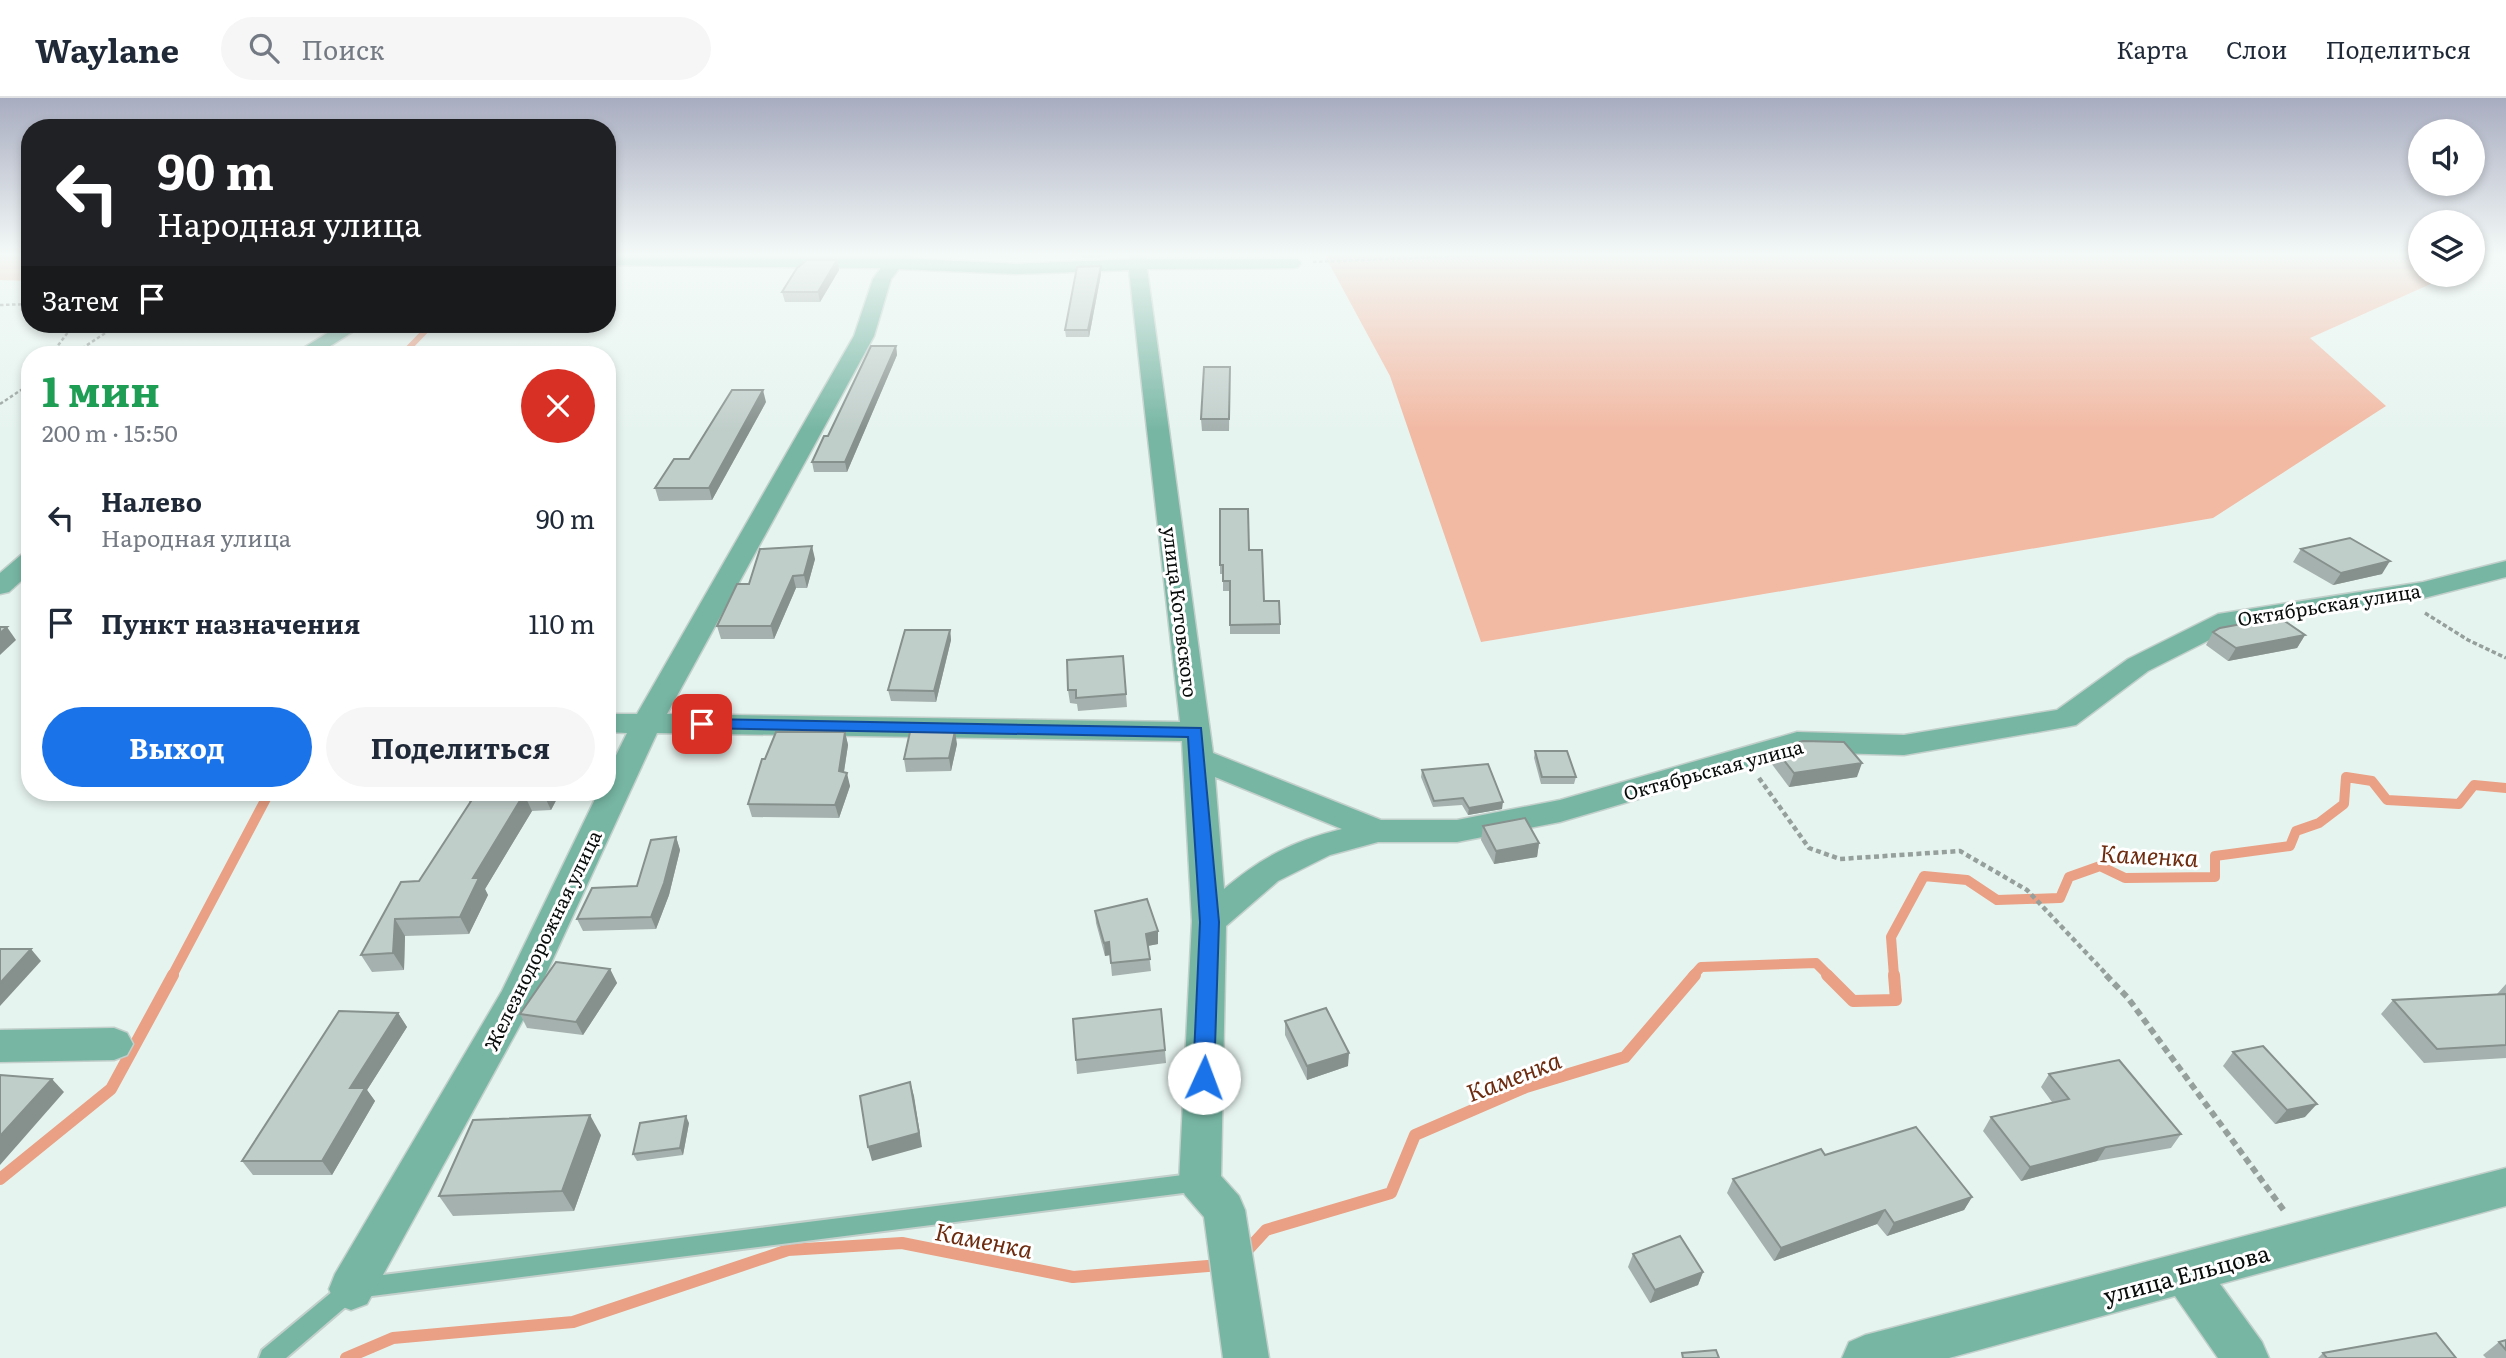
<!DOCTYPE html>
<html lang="ru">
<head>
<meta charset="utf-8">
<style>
	:root { --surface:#fff; --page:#f6f6f7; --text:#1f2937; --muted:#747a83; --line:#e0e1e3; --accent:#1a73e8 }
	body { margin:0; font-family:Literata,serif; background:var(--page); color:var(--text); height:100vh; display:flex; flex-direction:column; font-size:26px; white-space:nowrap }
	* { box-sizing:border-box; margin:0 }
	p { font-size:23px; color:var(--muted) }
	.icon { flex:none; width:38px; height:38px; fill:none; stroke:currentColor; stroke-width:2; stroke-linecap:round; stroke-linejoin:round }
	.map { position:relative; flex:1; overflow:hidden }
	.details { position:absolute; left:21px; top:248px; width:595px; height:455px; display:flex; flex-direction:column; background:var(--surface); border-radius:28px; box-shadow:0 4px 10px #0003 }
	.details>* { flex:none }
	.hud { position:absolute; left:21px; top:21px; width:595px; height:214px; border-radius:28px; box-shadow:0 4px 10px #0003; background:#202124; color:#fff; overflow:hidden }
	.controls { position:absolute; left:2408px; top:21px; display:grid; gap:14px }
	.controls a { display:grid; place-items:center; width:77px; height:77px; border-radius:50%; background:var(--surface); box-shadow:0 4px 10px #0003; font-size:35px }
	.pin { position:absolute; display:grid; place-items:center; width:60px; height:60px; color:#fff; margin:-30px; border-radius:14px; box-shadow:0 4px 10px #0006 }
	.me { position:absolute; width:77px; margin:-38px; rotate:2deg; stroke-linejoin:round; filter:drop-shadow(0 0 5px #0008) }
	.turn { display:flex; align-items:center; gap:24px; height:147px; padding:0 21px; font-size:32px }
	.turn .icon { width:91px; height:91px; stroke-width:2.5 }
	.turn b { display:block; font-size:49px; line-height:60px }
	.then { display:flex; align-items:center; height:66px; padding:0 21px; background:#0003; gap:14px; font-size:26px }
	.round { display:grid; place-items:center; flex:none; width:74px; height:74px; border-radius:37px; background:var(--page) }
	.headline { display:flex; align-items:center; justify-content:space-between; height:119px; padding:0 21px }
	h1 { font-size:42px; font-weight:700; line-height:52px; color:#1e9e55 }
	.cta { display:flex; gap:14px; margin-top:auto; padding:14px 21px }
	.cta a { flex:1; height:80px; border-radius:42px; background:var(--accent); color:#fff; font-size:28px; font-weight:700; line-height:80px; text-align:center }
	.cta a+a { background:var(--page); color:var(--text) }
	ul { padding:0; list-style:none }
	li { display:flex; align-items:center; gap:21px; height:105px; padding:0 21px }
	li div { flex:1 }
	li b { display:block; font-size:26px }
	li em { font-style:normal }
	header { display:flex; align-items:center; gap:42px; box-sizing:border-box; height:98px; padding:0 35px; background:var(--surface); border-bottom:2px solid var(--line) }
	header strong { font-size:33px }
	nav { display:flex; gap:38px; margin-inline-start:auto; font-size:24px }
	.search { width:490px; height:63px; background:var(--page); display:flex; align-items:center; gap:18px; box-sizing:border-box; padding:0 24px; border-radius:38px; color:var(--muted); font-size:26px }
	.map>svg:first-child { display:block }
</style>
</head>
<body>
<header>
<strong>Waylane</strong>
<div class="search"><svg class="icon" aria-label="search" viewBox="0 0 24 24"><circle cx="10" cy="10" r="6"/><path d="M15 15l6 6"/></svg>Поиск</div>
<nav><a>Карта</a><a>Слои</a><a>Поделиться</a></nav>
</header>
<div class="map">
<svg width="2506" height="1260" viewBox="0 0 2506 1260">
	<rect width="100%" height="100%" fill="#e6f4ef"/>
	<!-- green -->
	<g fill="#f2b9a3">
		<path d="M0,156H30V183L0,182Z"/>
		<path d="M1324,156H2420V177H2437L2435,184L2310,240L2386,308L2213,420L1481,544L1390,278Z"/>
	</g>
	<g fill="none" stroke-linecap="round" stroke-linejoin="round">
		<!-- stream-far2 -->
		<path stroke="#e9a084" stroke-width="6" d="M402,257L432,226"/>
		<!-- stream-far1 -->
		<g stroke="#e9a084" stroke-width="10">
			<path d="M172,878L269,695"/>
			<path d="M1693,878L1701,869L1816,865L1829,878"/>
			<path d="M1894,878L1891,839L1924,778L1967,782L1997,802L2060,800L2069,779L2100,768L2125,780L2215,779V758L2290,748L2296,733L2319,725L2344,706L2346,679L2372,683L2387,702L2459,706L2474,687L2506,690"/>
		</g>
		<!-- stream -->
		<g stroke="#e9a084" stroke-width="12">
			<path d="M1827,877L1853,903L1896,902L1894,877"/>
			<path d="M0,1081L111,991L173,877"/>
			<path d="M1244,1156L1266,1132L1391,1095L1415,1037L1526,989L1625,959L1695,877"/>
			<path d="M346,1260L393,1240L573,1224L788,1152L902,1145L1073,1179L1220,1167"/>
		</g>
		<defs>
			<path id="lane" d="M1199,1075L1206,1078L1209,1084L1206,1090L1199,1093L356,1200L286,1260H259L262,1252L344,1184L351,1181Z"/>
			<g id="street">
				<path d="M892,156H910L907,160L1016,166L1130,161L1131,156H1149L1147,161H1298L1301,165L1298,169L1292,170L1147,171L1213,655L1381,722H1457L1560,702L1797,634L1904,637L2057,612L2128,561L2218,516L2423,484L2506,463V479L2424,500L2235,529L2148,573L2076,627L2066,629L1904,657L1798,654L1560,724L1457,744H1378L1330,757L1278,783L1226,828L1221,1078L1239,1098L1245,1112L1269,1260H1223L1204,1119L1185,1097L1179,1084L1192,823L1182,643L657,635L535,900L367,1206L351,1212L335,1206L329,1191L335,1176L502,893L598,695H607V676L627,635L607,634V616H637L854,238L873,181L881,170L607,167V157L889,160ZM899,171L1016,176L1129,172L1180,624L667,616L874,238L891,181ZM1215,679L1342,731C1293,743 1262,759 1224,791Z"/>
				<path d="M342,226H365L316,257H292Z"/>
				<path d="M30,454V475L9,494L0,496V475L21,457Z"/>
				<path d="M114,930L127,935L133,946L127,957L114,962L0,964V932Z"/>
				<path d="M2506,1070V1108L2220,1186L2262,1244L2269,1260H2218L2175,1198L1949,1260H1842L1849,1244L1865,1237Z"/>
			</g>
		</defs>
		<!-- lane casing -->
		<use href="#lane" stroke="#c2cfcb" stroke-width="4"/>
		<!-- street casing -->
		<use href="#street" stroke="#c2cfcb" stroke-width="3"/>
		<!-- path-far3 -->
		<g stroke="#959f9c" stroke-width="2.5" stroke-dasharray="3.5 2.5" stroke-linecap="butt">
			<path d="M1313,164L1511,156"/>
			<path d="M0,207L30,206"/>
			<path d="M51,257L74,226"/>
			<path d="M72,257L119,226"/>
			<path d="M0,306L30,286"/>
		</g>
		<!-- path-far2 -->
		<path stroke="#959f9c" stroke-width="3.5" stroke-dasharray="4.5 2.5" stroke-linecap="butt" d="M2425,515L2468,542L2506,560"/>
		<!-- path-far1 -->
		<path stroke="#959f9c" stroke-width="4.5" stroke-dasharray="5 3.5" stroke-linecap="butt" d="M1759,680L1809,750L1840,761L1960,753L2027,792L2108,878"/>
		<!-- path -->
		<path stroke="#959f9c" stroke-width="6" stroke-dasharray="7 4.5" stroke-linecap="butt" d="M2106,877L2128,900L2285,1114"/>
		<!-- lane -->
		<use href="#lane" fill="#77b6a3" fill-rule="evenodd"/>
		<!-- street -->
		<use href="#street" fill="#77b6a3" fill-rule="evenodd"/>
	</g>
	<!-- wall -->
	<g fill="#a5b1ae">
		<path d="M1082,156H1105V159L1082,160Z"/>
		<path d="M837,162L839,172L820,204H785L782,194Z"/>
		<path d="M1101,176L1089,239H1066L1065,232Z"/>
		<path d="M896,248L897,257L847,374H814L812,364L828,338Z"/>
		<path d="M1230,269L1229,333H1202L1201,321Z"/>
		<path d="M766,304L712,402L659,403L655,390L689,361Z"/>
		<path d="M1220,411L1249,452L1264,503L1280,526V536H1230V493H1223V476H1220Z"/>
		<path d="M2301,451L2382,476L2333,487L2293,464Z"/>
		<path d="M815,461L807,490H796L774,541H721L717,528L749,486Z"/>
		<path d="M950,532L951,542L936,604L891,603L888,592Z"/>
		<path d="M2213,534L2305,537L2297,550L2228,563L2206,547Z"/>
		<path d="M1123,558L1127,609L1078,613L1077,606L1070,605L1068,592Z"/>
		<path d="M845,634L848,647L844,674L850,688L839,720L752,719L748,706L765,661Z"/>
		<path d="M957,646L951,673L906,674L904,661Z"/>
		<path d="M1775,651L1857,679L1789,689L1771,665Z"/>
		<path d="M1535,653L1576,679L1574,686H1541L1534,660Z"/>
		<path d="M1422,672L1502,711L1468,717L1462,707L1433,709L1421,679Z"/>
		<path d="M468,695H560L551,712L532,713L485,791L488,797L469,836L405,838L404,872L372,874L361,857L419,783L470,705L466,697Z"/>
		<path d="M1483,728L1539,745L1537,759L1494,766L1481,742Z"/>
		<path d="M676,739L680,752L669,797L656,831L583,833L577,821L637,788Z"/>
		<path d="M1095,813L1158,833V846L1148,848L1151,873L1112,878L1110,857L1105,858L1096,825Z"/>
		<path d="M610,871L617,885L583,937L527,930L520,916Z"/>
		<path d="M2506,886V960L2424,965L2381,916L2393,902L2497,896Z"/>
		<path d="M398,915L407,929L367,992L375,1003L332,1077H253L242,1063Z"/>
		<path d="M1285,923L1348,968L1307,982L1285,937Z"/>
		<path d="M1165,952L1166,965L1077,976L1076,962Z"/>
		<path d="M2233,954L2305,1019L2275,1026L2223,968Z"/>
		<path d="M2049,976L2181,1036L2171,1050L2097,1063L2021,1083L1983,1033L1991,1019L2052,1004L2041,989Z"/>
		<path d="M689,1025L683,1057L637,1063L633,1056Z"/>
		<path d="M601,1037L574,1113L453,1118L439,1098Z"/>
		<path d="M1825,1057L1972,1099L1964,1112L1887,1138L1877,1126L1774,1163L1727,1095L1733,1081Z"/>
		<path d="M1633,1156L1703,1174L1698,1187L1650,1205L1628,1169Z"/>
		<path d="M2506,1242V1260H2486L2483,1257L2499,1244Z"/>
		<path d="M2323,1255L2456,1260H2318Z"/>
	</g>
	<!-- shaded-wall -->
	<g fill="#86908d">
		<path d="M837,162L839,172L820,204L818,194Z"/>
		<path d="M1101,168V176L1089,239L1088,232Z"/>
		<path d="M896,248L897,257L847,374L845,364Z"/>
		<path d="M763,292L766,304L712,402L709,390Z"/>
		<path d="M812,448L815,461L807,490L804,477Z"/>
		<path d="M2390,463L2382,476L2333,487L2341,475Z"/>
		<path d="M793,478L796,490L774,541L771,528Z"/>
		<path d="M7,529L16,542L0,557V535Z"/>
		<path d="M950,532L951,542L936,604L934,593Z"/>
		<path d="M2305,537L2297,550L2228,563L2236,550Z"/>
		<path d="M955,633L957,646L951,673L949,660Z"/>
		<path d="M845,634L848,647L842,686L839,673Z"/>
		<path d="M1862,665L1857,679L1789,689L1794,675Z"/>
		<path d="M847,675L850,688L839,720L835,707Z"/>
		<path d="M543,695H560L551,712Z"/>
		<path d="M524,696L532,713L485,791L488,797L469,836L460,819L473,780Z"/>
		<path d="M1503,704L1502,711L1468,717L1469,710Z"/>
		<path d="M676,739L680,752L669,797L656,831L651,819Z"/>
		<path d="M1539,745L1537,759L1494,766L1496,753Z"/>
		<path d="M395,821L405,838L404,872L393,855Z"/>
		<path d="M1158,833V846L1147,848L1146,836Z"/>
		<path d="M1109,844L1110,857L1105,858L1104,845Z"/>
		<path d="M31,851L41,863L0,908V885Z"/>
		<path d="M610,871L617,885L583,937L576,924Z"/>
		<path d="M398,915L407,929L367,992L375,1003L332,1077L322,1063L350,990Z"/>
		<path d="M1349,955L1348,968L1307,982V968Z"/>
		<path d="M52,981L64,994L0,1067V1038Z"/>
		<path d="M910,984L914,998L922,1049L872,1063L868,1049Z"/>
		<path d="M2317,1006L2305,1019L2275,1026L2287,1012Z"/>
		<path d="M590,1017L601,1037L574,1113L562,1093Z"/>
		<path d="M686,1018L689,1025L683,1057L680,1050Z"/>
		<path d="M2106,1049L2097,1063L2021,1083L2030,1069Z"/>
		<path d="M1972,1099L1964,1112L1887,1138L1894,1125Z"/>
		<path d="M1885,1112L1877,1126L1774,1163L1781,1150Z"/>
		<path d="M1703,1174L1698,1187L1650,1205L1655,1192Z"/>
	</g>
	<!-- building -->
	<g fill="#c0ceca" stroke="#86908d" stroke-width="2">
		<path d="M807,162H837L818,194H782L797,170Z"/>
		<path d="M1101,168L1088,232H1065L1077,169Z"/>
		<path d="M871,248H896L845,364H812L824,338H828Z"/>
		<path d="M1204,269H1230L1229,321H1201Z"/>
		<path d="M732,292H763L709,390H655L674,361H689Z"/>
		<path d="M1220,411H1248L1249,452H1262L1264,503H1279L1280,526L1230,527V483H1223V467H1220Z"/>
		<path d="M2350,440L2390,463L2341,475L2301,451Z"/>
		<path d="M812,448L804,477L793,478L771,528H717L737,486H749L760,451Z"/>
		<path d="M2279,519L2305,537L2236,550L2213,534L2220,530Z"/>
		<path d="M0,529H7L0,535Z"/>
		<path d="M905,532H950L934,593L888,592Z"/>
		<path d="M1123,558L1126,596L1076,600V592H1068L1067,562Z"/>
		<path d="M955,633L949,660L904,661L910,634Z"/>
		<path d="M776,634H845L839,673L847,675L835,707L748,706L762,661H765Z"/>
		<path d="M1803,643L1844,644L1862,665L1794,675L1775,651Z"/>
		<path d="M1535,653H1567L1576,679H1542Z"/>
		<path d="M1488,666L1503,704L1469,710L1463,700L1434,703L1422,672Z"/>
		<path d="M468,695H544L524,696L473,780H479L460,819L395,821L393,855L361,857L401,784L419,783L475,697H466Z"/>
		<path d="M1525,720L1539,745L1496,753L1483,728Z"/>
		<path d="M676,739L664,785L651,819L577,821L592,790L637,788L651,742Z"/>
		<path d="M1147,801L1158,833L1146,836L1150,861L1111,865L1109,844L1104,845L1095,813Z"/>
		<path d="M0,851H31L0,885Z"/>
		<path d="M556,864L610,871L576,924L520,916Z"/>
		<path d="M2506,896V947L2437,951L2393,902Z"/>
		<path d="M1326,910L1349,955L1307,968L1285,923Z"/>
		<path d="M1161,911L1165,952L1076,962L1073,921Z"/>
		<path d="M339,913L398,915L350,990H365L322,1063H242Z"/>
		<path d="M2263,948L2317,1006L2287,1012L2233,954Z"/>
		<path d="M2119,962L2181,1036L2106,1049L2030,1069L1991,1019L2069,1001L2049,976Z"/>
		<path d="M0,977L52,981L0,1038Z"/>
		<path d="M910,984L919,1035L868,1049L860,998Z"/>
		<path d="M590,1017L562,1093L439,1098L473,1022Z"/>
		<path d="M686,1018L680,1050L633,1056L640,1025Z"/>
		<path d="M1916,1029L1972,1099L1894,1125L1885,1112L1781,1150L1733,1081L1821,1051L1825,1057Z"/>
		<path d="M1680,1138L1703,1174L1655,1192L1633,1156Z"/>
		<path d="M2436,1235L2456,1260H2327L2323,1255Z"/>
		<path d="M2506,1242V1252L2499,1244Z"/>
		<path d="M1716,1252L1719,1260H1683L1682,1255Z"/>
	</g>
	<!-- sky -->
	<linearGradient id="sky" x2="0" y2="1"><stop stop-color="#a8acc0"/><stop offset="0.47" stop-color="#f4faf8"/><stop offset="1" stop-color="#f4faf8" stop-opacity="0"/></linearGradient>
	<rect width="2506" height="333" fill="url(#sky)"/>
	<!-- route -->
	<path fill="#1a73e8" stroke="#114b97" stroke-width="2" d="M702,621L1201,630L1219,824L1214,980L1211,986L1204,989L1196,986L1193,980L1200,824L1188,639L696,630L694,626Z"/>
	<g text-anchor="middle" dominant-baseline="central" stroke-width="6" stroke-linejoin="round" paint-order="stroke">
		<!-- street labels -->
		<g font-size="19" fill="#080c0b" stroke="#fff">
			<text transform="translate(2329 506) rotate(-9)">Октябрьская улица</text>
			<text transform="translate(1181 514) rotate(83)">улица Котовского</text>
			<text transform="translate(1713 671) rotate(-15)">Октябрьская улица</text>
			<text transform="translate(542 842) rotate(-64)">Железнодорожная улица</text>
		</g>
		<!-- near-street labels -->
		<g font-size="23" fill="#080c0b" stroke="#fff">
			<text transform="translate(2186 1175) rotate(-15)">улица Ельцова</text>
		</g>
		<!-- near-water labels -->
		<g font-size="24" font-style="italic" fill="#6d2b0f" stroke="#fff">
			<text transform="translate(2149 756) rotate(3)">Каменка</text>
			<text transform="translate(1513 977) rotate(-21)">Каменка</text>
			<text transform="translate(984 1141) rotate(11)">Каменка</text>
		</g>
	</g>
</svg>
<div class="controls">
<a><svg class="icon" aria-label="sound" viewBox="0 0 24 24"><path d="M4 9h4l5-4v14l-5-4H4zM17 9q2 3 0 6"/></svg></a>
<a><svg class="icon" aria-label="layers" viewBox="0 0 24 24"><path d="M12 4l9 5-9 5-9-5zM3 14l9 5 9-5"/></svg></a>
</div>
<div class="pin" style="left:702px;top:626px;background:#d93025"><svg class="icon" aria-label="arrive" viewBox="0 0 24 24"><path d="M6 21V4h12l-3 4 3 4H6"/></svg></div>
<svg class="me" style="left:1204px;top:980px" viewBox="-20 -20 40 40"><circle r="19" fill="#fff"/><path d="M0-13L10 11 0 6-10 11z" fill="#1a73e8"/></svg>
<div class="hud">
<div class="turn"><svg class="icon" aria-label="left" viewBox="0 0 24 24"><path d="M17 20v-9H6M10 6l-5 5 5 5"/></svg><div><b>90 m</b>Народная улица</div></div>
<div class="then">Затем<svg class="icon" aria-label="arrive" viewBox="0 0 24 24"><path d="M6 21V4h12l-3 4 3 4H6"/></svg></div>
</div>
<section class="details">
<div class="headline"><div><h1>1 мин</h1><p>200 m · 15:50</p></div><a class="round" style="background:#d93025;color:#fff"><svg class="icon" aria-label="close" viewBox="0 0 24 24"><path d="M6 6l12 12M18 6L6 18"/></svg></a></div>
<ul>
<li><svg class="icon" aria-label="left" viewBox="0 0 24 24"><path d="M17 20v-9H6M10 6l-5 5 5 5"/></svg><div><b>Налево</b><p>Народная улица</p></div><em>90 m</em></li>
<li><svg class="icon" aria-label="arrive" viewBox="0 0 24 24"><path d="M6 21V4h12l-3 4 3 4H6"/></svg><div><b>Пункт назначения</b></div><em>110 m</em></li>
</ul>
<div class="cta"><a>Выход</a><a>Поделиться</a></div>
</section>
</div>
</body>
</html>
